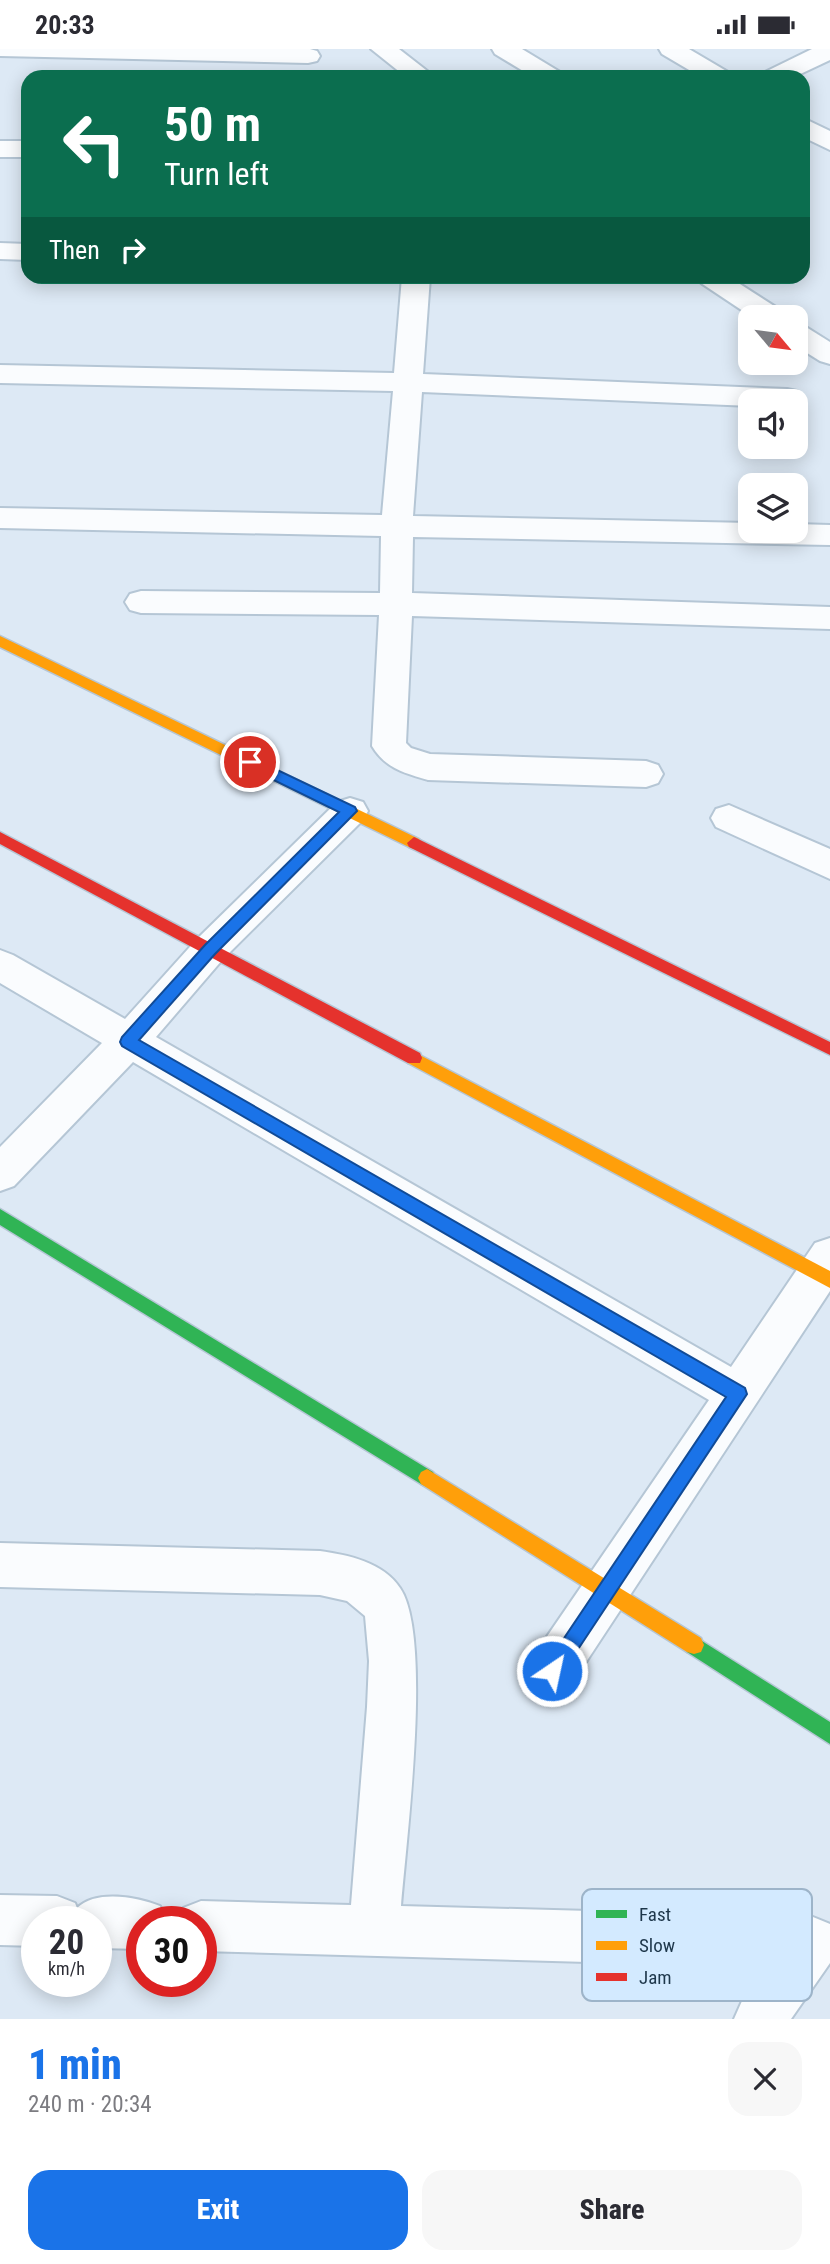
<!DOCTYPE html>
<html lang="en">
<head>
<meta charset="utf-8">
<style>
	:root { --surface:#fff; --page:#f7f7f7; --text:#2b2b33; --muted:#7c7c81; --accent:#1a73e8 }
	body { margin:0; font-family:"Roboto Condensed",sans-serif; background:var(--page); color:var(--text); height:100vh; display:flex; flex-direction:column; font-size:26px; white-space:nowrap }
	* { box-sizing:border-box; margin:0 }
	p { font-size:23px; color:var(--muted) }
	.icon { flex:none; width:38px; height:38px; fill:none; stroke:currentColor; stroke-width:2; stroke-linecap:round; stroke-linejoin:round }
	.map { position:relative; height:1970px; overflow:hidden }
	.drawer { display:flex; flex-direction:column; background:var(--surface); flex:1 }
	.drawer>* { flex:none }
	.top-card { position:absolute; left:21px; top:21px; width:789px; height:214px; border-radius:21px; box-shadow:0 4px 18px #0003; background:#0b6e4f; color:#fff; overflow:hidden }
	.needle { width:46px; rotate:119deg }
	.buttons { position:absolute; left:738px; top:256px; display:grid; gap:14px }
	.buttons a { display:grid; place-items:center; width:70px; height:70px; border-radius:14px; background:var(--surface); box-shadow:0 4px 18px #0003; font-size:35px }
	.speed { position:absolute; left:21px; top:1857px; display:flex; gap:14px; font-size:35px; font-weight:700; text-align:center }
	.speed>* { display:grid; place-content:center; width:91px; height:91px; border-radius:50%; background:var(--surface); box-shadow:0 4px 18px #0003; line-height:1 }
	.speed small { font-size:18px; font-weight:400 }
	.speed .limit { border:10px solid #d22; background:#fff; color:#111 }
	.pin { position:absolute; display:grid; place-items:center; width:60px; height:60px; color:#fff; margin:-30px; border:4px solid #fff; border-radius:50%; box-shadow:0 2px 7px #0007 }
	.me { position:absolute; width:77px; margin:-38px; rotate:34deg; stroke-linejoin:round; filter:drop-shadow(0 0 5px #0008) }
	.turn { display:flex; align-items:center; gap:24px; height:147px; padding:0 28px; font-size:32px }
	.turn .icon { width:91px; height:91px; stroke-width:2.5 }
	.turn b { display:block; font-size:49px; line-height:60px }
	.then { display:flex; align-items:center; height:66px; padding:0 28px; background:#0003; gap:14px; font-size:26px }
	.round { display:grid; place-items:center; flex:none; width:74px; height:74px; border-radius:21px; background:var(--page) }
	.overview { display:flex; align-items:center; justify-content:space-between; height:119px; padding:0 28px }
	h1 { font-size:42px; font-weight:800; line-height:52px; color:var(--accent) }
	.button { display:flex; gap:14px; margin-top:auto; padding:14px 28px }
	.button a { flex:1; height:80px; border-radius:21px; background:var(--accent); color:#fff; font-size:28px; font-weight:800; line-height:80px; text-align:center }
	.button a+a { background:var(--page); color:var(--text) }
	.status { display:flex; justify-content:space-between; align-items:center; height:49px; padding:0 35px; background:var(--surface); direction:ltr }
	.status svg { height:19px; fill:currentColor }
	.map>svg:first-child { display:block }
</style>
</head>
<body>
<div class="status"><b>20:33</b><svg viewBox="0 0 49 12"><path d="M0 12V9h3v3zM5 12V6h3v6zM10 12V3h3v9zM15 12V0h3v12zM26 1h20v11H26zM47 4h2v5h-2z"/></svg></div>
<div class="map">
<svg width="830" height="1970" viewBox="0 0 830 1970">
	<rect width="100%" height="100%" fill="#dde9f5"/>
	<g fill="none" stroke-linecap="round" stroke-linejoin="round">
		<defs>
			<g id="street">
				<path d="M0,0H310L317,2L320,7L317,12L308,14L0,7Z"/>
				<path d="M371,0H399L435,28H406Z"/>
				<path d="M492,0H522L560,23L564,28H533L495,5Z"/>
				<path d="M659,0H689L728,23L732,28H701L662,5Z"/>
				<path d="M812,0H830V11L794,28H761L765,23Z"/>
				<path d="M803,69L830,82V101L803,88Z"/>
				<rect x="0" y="92" width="28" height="16"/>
				<path d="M0,194L28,195V211L0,210Z"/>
				<path d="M402,228H430L423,325L787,340L797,342L802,349L796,356V352H751V357L422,343L413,467L751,474V481H796V475L830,476V496L413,488L412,544L830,558V580L412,567L406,694L411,699L430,705L646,712L658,716L663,725L658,734L646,738L428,731C404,724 385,719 372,697L379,566L141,564L130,561L125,553L130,545L141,542L380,544L381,487L0,479V459L382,466L393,342L0,334V316L394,324Z"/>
				<path d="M697,228H729L782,262L786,268H752L701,234Z"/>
				<path d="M796,275L806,278L830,293V315L820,312L796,297Z"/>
				<path d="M350,749L363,753L368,762L363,771L223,910L156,988L731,1318L815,1194L830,1189V1242L569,1639L552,1646L535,1639L528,1622L535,1605L709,1351L133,1013L14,1137L0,1142V1098L102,994L0,934V901L13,906L125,970L197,890L337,753Z"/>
				<path d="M729,756L830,800V830L716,778L711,769L716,760Z"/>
				<path d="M0,1494L320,1502C348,1506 383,1513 400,1539C433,1587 406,1792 401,1857L813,1868L830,1875V1914L791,1970H734L742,1952L765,1918L201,1902V1872H177L183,1859L201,1852L351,1856L367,1658L369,1612L365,1567L347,1552L320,1546L0,1538Z"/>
				<path d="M0,1846L57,1847L75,1854L77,1859C96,1840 138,1848 160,1857L166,1872H142V1900L96,1899V1872H37V1897L0,1896Z"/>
			</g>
			<g id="fast">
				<path d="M0,1160L433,1423L436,1429L433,1435L427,1438L421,1435L0,1176Z"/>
				<path d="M694,1587L830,1673V1695L687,1603L684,1596L687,1589Z"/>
			</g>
			<g id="slow">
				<path d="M0,587L419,790L421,794L414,800L409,798L0,598Z"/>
				<path d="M414,1003L830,1222V1239L408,1014L406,1009L408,1004Z"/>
				<path d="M427,1420L701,1589L704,1596L701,1603L694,1605L687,1603L421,1435L418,1429L421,1423Z"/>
			</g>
			<g id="jam">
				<path d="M0,783L420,1004L422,1009L420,1014H408L0,795Z"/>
				<path d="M414,788L830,993V1006L409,798L407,794Z"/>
			</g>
		</defs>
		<!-- street casing -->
		<use href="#street" stroke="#b5c6d5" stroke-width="4"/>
		<!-- fast casing -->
		<use href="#fast" stroke="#b5c6d5" stroke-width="3"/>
		<!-- slow casing -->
		<use href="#slow" stroke="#b5c6d5" stroke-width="3"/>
		<!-- jam casing -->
		<use href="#jam" stroke="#b5c6d5" stroke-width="3"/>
		<!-- street -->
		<use href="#street" fill="#fafcfe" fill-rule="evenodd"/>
		<!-- fast -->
		<use href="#fast" fill="#30b455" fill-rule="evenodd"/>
		<!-- slow -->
		<use href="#slow" fill="#ff9f0a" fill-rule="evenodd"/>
		<!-- jam -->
		<use href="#jam" fill="#e5322d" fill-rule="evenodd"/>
	</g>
	<!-- route -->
	<path fill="#1a73e8" stroke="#114b97" stroke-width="2" d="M250,708L355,758L357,762L215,905L139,991L745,1339L747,1345L559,1629L552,1632L546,1629L543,1622L546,1616L726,1348L122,997L120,993L122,988L205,896L339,763L245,717L243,713L245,709Z"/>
	<!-- legend -->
	<rect x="582" y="1840" width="230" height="112" rx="10" fill="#d3eaff" stroke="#9db4c9" stroke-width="2"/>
	<rect x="596" y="1861" width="31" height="8" fill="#30b455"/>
	<rect x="596" y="1892" width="31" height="9" fill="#ff9f0a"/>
	<rect x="596" y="1924" width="31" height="8" fill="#e5322d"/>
	<g font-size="19" fill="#1e374b">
		<text x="639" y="1872">Fast</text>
		<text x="639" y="1903">Slow</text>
		<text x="639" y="1935">Jam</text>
	</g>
</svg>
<div class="buttons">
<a><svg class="needle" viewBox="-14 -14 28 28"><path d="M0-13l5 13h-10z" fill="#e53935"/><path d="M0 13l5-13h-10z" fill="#7c7c81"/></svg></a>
<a><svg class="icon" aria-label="sound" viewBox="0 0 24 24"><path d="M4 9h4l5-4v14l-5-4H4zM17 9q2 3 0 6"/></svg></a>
<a><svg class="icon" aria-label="layers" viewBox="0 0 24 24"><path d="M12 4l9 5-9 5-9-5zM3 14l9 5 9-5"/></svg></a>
</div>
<div class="speed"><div>20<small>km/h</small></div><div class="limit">30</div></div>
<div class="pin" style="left:250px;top:713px;background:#d93025"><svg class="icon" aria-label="arrive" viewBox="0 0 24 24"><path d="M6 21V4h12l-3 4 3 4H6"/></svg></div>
<svg class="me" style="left:552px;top:1622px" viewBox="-20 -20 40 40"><circle r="17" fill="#1a73e8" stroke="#fff" stroke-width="3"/><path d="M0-11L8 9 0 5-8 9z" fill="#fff"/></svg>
<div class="top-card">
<div class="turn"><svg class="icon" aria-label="left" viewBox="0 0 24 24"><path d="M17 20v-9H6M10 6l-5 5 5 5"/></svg><div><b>50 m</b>Turn left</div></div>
<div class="then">Then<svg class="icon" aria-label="right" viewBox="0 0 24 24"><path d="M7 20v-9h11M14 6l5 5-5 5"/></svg></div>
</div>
</div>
<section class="drawer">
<div class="overview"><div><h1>1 min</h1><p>240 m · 20:34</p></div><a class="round"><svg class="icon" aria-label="close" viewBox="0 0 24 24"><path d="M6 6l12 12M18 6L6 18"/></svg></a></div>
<div class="button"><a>Exit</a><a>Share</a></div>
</section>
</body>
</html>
